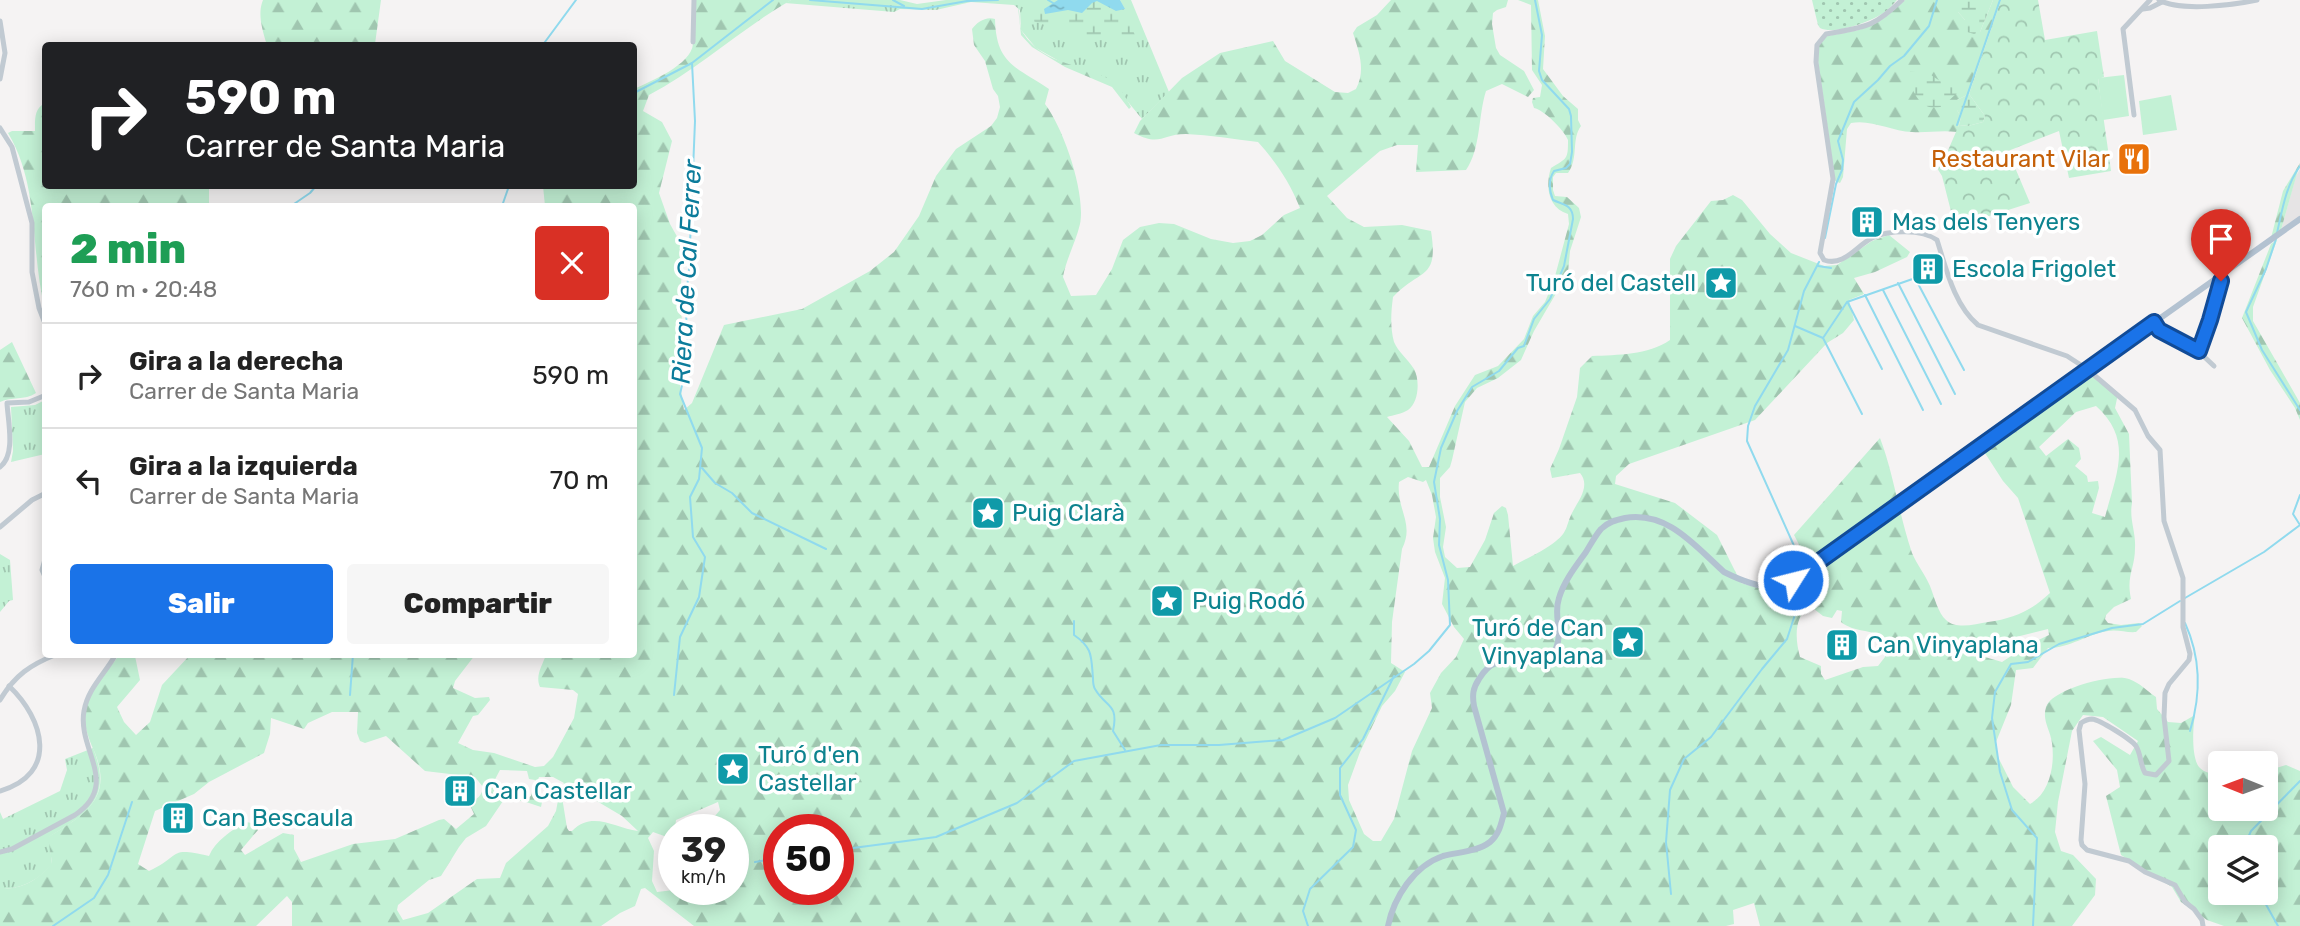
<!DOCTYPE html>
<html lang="es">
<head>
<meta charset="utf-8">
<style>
	:root { --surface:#fff; --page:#f6f6f6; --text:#222; --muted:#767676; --line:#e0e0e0; --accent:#1a73e8 }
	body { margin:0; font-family:Rubik,sans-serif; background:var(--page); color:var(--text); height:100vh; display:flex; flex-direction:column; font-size:26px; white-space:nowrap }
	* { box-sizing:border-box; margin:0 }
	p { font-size:23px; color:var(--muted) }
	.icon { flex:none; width:38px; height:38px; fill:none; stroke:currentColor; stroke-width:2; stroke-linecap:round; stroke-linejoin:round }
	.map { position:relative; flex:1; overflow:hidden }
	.sheet { position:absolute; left:42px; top:203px; width:595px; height:455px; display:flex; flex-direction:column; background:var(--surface); border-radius:7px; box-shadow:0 4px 18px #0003 }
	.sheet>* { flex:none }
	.banner { position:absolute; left:42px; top:42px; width:595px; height:147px; border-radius:7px; box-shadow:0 4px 18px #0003; background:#202124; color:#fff; overflow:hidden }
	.needle { width:46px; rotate:271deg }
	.buttons { position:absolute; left:2208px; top:751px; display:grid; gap:14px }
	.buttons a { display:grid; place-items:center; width:70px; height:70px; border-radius:7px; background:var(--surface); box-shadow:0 4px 18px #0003; font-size:35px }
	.speed { position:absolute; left:658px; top:814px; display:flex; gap:14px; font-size:35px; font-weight:700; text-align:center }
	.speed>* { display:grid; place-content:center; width:91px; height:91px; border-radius:50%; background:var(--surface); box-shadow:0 4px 18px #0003; line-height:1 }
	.speed small { font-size:18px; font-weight:400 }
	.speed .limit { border:10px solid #d22; background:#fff; color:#111 }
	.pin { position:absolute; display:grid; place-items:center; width:60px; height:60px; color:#fff; margin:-72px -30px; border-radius:50% 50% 50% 0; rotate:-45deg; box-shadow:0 0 7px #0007 }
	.pin .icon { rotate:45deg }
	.me { position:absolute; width:77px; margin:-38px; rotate:54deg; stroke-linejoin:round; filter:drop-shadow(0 0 5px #0008) }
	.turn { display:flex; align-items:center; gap:24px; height:147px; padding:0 28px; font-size:32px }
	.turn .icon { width:91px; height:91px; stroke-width:2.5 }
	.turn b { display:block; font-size:49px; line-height:60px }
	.round { display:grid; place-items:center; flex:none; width:74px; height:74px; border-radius:7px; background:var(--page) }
	.overview { display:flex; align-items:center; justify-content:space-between; height:119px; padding:0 28px }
	h1 { font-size:42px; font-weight:800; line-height:52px; color:#1e9e55 }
	.cta { display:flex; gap:14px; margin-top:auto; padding:14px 28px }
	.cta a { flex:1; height:80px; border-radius:7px; background:var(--accent); color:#fff; font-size:28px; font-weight:800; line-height:80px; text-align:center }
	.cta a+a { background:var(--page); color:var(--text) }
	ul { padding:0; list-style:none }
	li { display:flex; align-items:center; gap:21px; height:105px; padding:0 28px; border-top:2px solid var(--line) }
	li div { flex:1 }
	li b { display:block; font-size:26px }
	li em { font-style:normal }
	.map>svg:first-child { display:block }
</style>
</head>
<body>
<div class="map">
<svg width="2300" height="926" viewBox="0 0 2300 926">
	<defs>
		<pattern id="grass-tufts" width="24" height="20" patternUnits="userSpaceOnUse" patternTransform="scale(1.75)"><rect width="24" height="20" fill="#c3f1d5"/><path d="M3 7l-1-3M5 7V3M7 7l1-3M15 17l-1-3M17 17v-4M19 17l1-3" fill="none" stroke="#a0c6b0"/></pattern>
		<pattern id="forest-firs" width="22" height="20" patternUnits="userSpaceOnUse" patternTransform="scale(1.75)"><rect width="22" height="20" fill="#c3f1d5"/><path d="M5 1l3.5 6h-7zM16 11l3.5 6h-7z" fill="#a0c6b0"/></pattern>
		<pattern id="wetland-marsh" width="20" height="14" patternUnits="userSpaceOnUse" patternTransform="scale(1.75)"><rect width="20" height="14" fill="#c3f1d5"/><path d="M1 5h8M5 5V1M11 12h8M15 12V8" fill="none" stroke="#a0c6b0"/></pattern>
		<pattern id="park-crowns" width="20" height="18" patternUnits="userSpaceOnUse" patternTransform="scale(1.75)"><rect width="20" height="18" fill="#c3f1d5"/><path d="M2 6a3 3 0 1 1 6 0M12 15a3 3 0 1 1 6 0" fill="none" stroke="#a0c6b0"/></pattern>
		<pattern id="garden-dots" width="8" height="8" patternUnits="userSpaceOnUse" patternTransform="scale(1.75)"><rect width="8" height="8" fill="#c3f1d5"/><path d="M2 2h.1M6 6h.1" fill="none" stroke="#a0c6b0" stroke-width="1.8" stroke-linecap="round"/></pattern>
		<pattern id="water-ripples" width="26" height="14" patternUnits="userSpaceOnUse" patternTransform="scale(1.75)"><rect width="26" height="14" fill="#90daee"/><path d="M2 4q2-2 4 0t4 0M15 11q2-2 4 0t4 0" fill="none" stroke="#78b4c4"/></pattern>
	</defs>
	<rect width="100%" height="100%" fill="#f5f3f3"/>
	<!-- education -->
	<path fill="#e6e4e5" d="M2300,169V216L2281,230L2296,176Z"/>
	<!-- grass -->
	<g fill="url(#grass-tufts)">
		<path d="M791,0H900L917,4L946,0H1058L1124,9L1120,0H1131L1169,92L1142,119L1111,81L1059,61L1036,48L1021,30L1020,10L1014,5L971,2L936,10L900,9L894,12L785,3Z"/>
		<path d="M45,400V454L11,462L13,451L11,407L35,405Z"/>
		<path d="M0,554L10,560L13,600L9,601L0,612Z"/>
		<path d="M93,748C113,798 88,813 49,837L52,864C38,880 23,889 0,889V812L3,819L60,791L67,770L65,759Z"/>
	</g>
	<!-- forest -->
	<g fill="url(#forest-firs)" fill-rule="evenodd">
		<path d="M263,0H381L375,44L267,45C263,32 257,14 263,0Z"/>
		<path d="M695,0H791C741,29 700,68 649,95L643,111L662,122L672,141L659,193L670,224L684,249L680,295L684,347L679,378L684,410L692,403L724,325L802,309L870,271L894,252L919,216L936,176L956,149L991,126L997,118L1000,107L998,96L993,89L985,61L974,45L972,29C977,22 986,16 995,19C996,64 1016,67 1049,89L1045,104C1064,129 1086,194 1080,224C1076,242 1066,259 1063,277L1071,296L1096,295L1112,269L1123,240L1140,227L1159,223L1174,224L1211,239L1233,243L1250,241L1262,235L1284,215L1300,208C1290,183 1276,162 1258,142C1234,139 1210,135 1186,134C1162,134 1160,147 1134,133L1140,121L1182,78L1220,53L1273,41L1285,61L1335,92L1348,93L1356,89C1366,70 1359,52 1353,33L1357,27L1377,15L1391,0H1508L1506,7L1497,10L1493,13L1492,24L1496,48L1500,55L1524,71L1534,90L1528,97L1502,84L1486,91C1478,116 1481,149 1466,170L1416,172L1418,145H1397L1380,151L1327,196L1347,218L1364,227L1402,225L1431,231C1439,281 1420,268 1393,297C1391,312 1390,327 1394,342C1398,352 1408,359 1414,369C1420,380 1419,402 1408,410C1402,414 1393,415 1387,417L1409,441L1422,467H1429L1455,406L1475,375L1498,366L1524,339L1533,316L1545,302L1554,280L1569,224L1568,214C1548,208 1545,186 1551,168C1567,158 1568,160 1568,140C1564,130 1544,110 1534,108L1532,102L1533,98L1540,97L1542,85L1532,70L1531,5L1518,0H1538L1545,36L1543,69L1563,96L1578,109V120L1581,126C1571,139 1579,158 1568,173H1556L1553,177V190L1555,196L1567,197L1579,208L1581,217L1570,251L1568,273L1534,331L1521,360L1498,378L1477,388L1465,402L1452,460L1450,467L1440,478V497L1446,527L1443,547L1445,557L1457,568L1470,567L1485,540L1494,513L1502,506L1506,508L1508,515L1513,566C1527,558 1544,551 1556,541C1568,532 1566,525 1572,513C1578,501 1591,486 1580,473L1552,478L1550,469L1559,449L1577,397L1580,368L1592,356C1617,355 1648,355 1670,340V259L1676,246L1711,201L1723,200L1733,195L1742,200L1770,234L1791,253L1824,266L1837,265L1872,241L1889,235L1910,252L1907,257L1875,272L1854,278L1864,294L1849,300L1854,320L1843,333L1827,343L1755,420L1629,464L1616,476L1615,484L1675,503L1717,535L1741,583L1769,591L1781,590L1799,580L1817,579L1794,535L1880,438C1894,475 1899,515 1912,553C1917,565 1925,574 1930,586C1934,596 1938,613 1946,620C1957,630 1975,624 1988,622C2014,618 2031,611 2050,593L2018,498L2003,481L1983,450L2090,374L2118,394L2115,408L2129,434L2132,503C2129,519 2136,532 2135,548C2135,569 2126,575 2131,599L2114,607L2106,615L2105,619L2108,623L2121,625L2139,623L2142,626L2136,632C2127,633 2117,629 2108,631C2087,634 2070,648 2048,648L2033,668L2016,670L2011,705L1996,742L1997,755L2013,787L2030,804C2050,793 2055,765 2052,743C2050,729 2042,721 2046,707C2052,689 2112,673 2129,679C2140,683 2147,691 2156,697L2157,709L2168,722L2181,723L2195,715C2193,726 2191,757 2199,767C2204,773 2214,774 2221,776V808H2266V771L2286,765L2300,771V926H2224L2207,920L2181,902L2172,887L2121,855L2106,796L2120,787L2117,770L2093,741L2101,737L2130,755L2138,741L2103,717L2083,715L2072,731L2058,802L2055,832L2061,851L2073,855L2096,879L2095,895L2072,926H1760L1754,903L1733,910L1734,924L1726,926H694L645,888L641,889L635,906L620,913L601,926H292V902L287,896L256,926H0V889C23,889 38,880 52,863L48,837C84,815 113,799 95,753C89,740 83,725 85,710C89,690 108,671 119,655H137L135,656L140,680L117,707L124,722L136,735L150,722L162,685L190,655H475L455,681L453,688L475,698L489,697L490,700L478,715L473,716L458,743L473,750L494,753L535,767L544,766L553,757L574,718L578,694L573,690L540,687C535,676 542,666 546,655L634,654V206H545L543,186H634V89C651,81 691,65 693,44C695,30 694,15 695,0ZM2096,406C2134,440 2116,474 2105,517L2092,513L2099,488L2098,481L2088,482L2087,476L2075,466L2081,459L2079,448L2068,439L2046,456L2039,447L2076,412ZM1408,477L1423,482L1426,480L1432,495L1436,517L1433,538L1435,552L1445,578L1442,604L1454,627L1464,639L1456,657L1441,673L1430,693L1432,708L1412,751L1394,819L1381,841H1373L1364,834L1349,800L1348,785L1360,752L1382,706L1395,691L1405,672L1391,663L1392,622L1402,549C1415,523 1396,510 1399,482ZM1809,605L1823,616L1832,618L1837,610L1842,611L1841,622C1855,633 1872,629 1886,638L1885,657L1878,666L1863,667L1825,680L1821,674V666L1800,657C1795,638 1794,619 1809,605ZM2048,629L2049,635L2028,645L2002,662L1985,657V649L2000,641ZM332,712H358L357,733L360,741L365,743L386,736L425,771L475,777L483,787C482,796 477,799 469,803L474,814L456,829L444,819L439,820L395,839L353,844L301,862L294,849V835L283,833L245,855L241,850L258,830L257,824L246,822C232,830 215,841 209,856C167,846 182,856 149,871L138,864L155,811L194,794L209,782L264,753L270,734L271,718L304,729L308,723ZM500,770L527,771L529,779L535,780L531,796L527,798L495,794L492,785ZM539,777H553L564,783L559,795L556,811L548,826L506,863L500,878L477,879L428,913L403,920L397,910L398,905L429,880L441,876L459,847L466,838L486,826L503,801H523L541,807L542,802L533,795ZM568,784L622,816L638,831C615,828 592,810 572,831H569L567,828L562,797ZM718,802L720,810L704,829L733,830V889H682L657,892L652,881L654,851L648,838L653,832L667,837L675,829L676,820ZM779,830H838V889H779ZM2221,847H2266V892H2221Z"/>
		<path d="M1905,0H1958V12L1965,20V28L1980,32L1993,0H2001L1969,94L1957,100V110L1961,117L1957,132C1941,130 1927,133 1912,132C1891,131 1871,119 1851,123L1847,129L1843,177L1840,183L1835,181L1818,61L1819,45L1827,36C1867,29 1874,29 1905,0Z"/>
		<path d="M1018,7C1021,15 1018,25 1023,33C1045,67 1085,63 1112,81C1121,88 1126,98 1131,107L1129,109L1112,87L1065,67L1032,47L1021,35Z"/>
		<path d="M45,103L46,186H209V206H46L45,309C30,251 40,186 8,133L12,131H35C35,119 34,109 45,103Z"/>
		<path d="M2300,163L2281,230L2271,238L2283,191Z"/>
		<path d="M2277,240L2253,307V321L2300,403V420L2295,408L2270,370L2242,318L2271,244Z"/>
		<path d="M12,342L36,393C24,401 12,396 0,402V350Z"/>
	</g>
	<!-- wetland -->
	<g fill="url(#wetland-marsh)">
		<path d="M1050,0H1120L1137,40L1116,36H1078L1064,25H1047L1032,21L1030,11Z"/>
		<path d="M1958,0H1993L1980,32L1974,34L1964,31L1965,20L1958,12Z"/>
		<path d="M1910,71L1931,75L1943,83L1955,80L1957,93L1942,107C1938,107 1933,108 1929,107C1916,103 1908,83 1910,71Z"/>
		<path d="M1969,94L1985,116L1983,122L1968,126L1959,125L1961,117L1954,105L1957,100Z"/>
	</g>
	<!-- park -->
	<path fill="url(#park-crowns)" d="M2001,0H2038L2045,40L2097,31L2104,77L2098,79L2111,171L2069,178L2059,131L2008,151L2030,203L1955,227L1942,176L1937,168L1946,155L1959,125L1968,126L1983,122L1985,116L1969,94Z"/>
	<!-- garden -->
	<path fill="url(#garden-dots)" d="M1812,0H1897C1892,5 1887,12 1880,15C1867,23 1833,35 1820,28L1818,25Z"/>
	<!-- pitch -->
	<g fill="#c3f1d5">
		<path d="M2124,75L2129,116L2103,120L2098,78Z"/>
		<path d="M2171,95L2177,130L2143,135L2139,101Z"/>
	</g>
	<!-- water -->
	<path fill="url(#water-ripples)" d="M1058,0H1120L1125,9L1116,11L1097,1L1092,3L1082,13L1068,10L1045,14L1044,9Z"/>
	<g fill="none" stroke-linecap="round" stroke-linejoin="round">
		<!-- stream -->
		<g stroke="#90daee" stroke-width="2">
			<path d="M810,0L922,9L967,1L998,0"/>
			<path d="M893,0L904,6"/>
			<path d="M1048,0L1053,3"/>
			<path d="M542,46L576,0"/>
			<path d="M634,93L692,63"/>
			<path d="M1957,125L2000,0"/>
			<path d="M291,206L310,193L316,186"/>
			<path d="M502,206L509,186"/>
			<path d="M2277,233C2282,211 2286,185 2300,166"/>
			<path d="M1825,238L1836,184L1842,170L1843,160L1838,141L1854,102L1878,80L1890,66L1904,56L1929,26L1937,0"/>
			<path d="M2276,239L2266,269L2246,312L2262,350L2300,410"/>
			<path d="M1818,266L1831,268"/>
			<path d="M1915,278L1964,370"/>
			<path d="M1898,283L1955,394"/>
			<path d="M1883,290L1941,404"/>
			<path d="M1865,295L1923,410"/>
			<path d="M1848,303L1882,369"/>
			<path d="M1795,326L1823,338L1847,302L1921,276"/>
			<path d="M1823,338L1862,414"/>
			<path d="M702,468L715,483L732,493L752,513L826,549"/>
			<path d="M1804,568L1747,441L1748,426L1755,406L1788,350L1804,291L1819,262"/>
			<path d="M2185,598L2264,552L2300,525L2293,514L2300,495"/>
			<path d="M1074,621V635C1093,648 1091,656 1093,678C1093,681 1093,686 1095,689C1106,708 1119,703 1113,731L1125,750"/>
			<path d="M2185,623C2201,658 2201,695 2190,731"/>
			<path d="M350,695L353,654"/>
			<path d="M674,695L680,637L699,597L705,557L693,537L690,497L699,479L702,448L680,394L687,364L686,298L689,269L695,121L692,63L773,0"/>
			<path d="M2244,847L2251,831L2300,781"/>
			<path d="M838,850L936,837L1017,803L1074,761L1161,745H1219L1283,740L1335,718L1414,664L1429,651L1450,625L1448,580L1439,545L1440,519L1434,482L1441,448L1457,411L1472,387L1499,371L1518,348L1524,346L1534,319L1550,299L1564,266L1573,219C1573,205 1564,205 1553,200C1549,190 1548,180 1554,171L1566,168L1570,164L1572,152L1571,116L1569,109L1542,80L1539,71L1542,35L1535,0"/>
			<path d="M755,862L779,858"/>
			<path d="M2259,892L2278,926"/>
			<path d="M1671,894L1666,842L1670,790L1684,759L1711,737L1762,669L1787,639L1805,584L1804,573"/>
			<path d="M53,926L94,898L108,875L132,802"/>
			<path d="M1308,926L1303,911L1310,889L1353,847L1356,830L1340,795V768L1363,739L1394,676"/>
			<path d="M2033,926L2037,838L2012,810L2000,772L1992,718L1995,692L2011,664L2028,662L2059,644L2112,628L2143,624L2180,601"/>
		</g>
		<!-- minor -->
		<g stroke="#c1cad2" stroke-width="5">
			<path d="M1902,0C1873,28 1865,27 1826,34L1817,45L1816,62L1833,179L1820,253L1824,260C1844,267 1856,246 1872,238C1889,230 1922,229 1937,240C1946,268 1954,305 1978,325L2067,356L2087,369L2135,410L2148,436L2160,450L2164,521L2183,578V627L2190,654L2189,660L2169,684L2165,693L2164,717L2169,761L2156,775L2145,773C2140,764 2141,754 2136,746C2131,739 2100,720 2092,719C2088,719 2084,721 2081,723L2079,730L2085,784L2081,840L2082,845L2087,850L2129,861L2145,872L2175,885L2185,902L2194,909L2202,920L2203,926"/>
			<path d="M2159,0C2181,12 2233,5 2257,0"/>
			<path d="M2143,9L2150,8L2162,2"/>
			<path d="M0,21L5,53L0,79"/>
			<path d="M693,42L694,0"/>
			<path d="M2134,115L2123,29L2150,0"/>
			<path d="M0,128L12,147L32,223V272L39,308L46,326"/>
			<path d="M2154,322L2159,329L2197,350L2214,366"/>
			<path d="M2199,351L2221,281L2219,277"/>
			<path d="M0,467C16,455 8,422 7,403L29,402L46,395"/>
			<path d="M0,527L32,500L46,493"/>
			<path d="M46,556L42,570L46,579"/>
			<path d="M0,700C15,675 30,665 57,654"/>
			<path d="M0,791C59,774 44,719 9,686"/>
			<path d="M0,852L12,849L75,815C121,784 77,750 84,711C88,688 105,674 116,654"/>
		</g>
		<!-- major -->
		<path stroke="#b3c2d1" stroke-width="6" d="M1388,926C1394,897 1414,866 1443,856C1458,852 1477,852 1490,842C1499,835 1501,824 1504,813L1474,706C1472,695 1473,688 1479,679C1500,644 1522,675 1553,655C1566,631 1552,619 1559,598C1564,581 1576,566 1586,552C1591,544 1595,536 1601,529C1608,522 1616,520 1625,518C1668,511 1695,546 1724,572C1740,580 1766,591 1784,585L2300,219"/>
	</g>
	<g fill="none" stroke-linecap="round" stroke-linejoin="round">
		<defs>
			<path id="route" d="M1793,580L2154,322L2159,330L2199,351L2210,320L2221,281"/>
		</defs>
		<!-- route casing -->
		<use href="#route" stroke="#114b97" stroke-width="18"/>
		<!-- route -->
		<use href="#route" stroke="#1a73e8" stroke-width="12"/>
	</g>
	<!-- icons -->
	<defs>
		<symbol id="restaurant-square" viewBox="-11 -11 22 22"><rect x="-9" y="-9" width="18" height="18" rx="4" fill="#e8710a" stroke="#fff"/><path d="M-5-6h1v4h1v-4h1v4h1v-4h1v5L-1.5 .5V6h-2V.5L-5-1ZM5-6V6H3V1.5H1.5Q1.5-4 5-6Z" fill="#fff"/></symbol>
		<symbol id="building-square" viewBox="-11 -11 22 22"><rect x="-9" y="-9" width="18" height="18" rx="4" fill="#0f9aa8" stroke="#fff"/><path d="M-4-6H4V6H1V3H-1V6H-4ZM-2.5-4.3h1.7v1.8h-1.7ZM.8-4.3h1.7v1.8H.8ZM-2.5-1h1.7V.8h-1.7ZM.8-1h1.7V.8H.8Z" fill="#fff"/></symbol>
		<symbol id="sight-square" viewBox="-11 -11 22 22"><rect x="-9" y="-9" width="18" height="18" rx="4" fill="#0f9aa8" stroke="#fff"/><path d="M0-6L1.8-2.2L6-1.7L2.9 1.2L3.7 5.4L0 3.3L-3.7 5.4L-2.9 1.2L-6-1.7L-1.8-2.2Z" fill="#fff"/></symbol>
	</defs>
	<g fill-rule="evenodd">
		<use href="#restaurant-square" x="2115" y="140" width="38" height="38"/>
		<use href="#building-square" x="1848" y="203" width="38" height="38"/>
		<use href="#building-square" x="1909" y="250" width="38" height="38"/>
		<use href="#sight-square" x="1702" y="264" width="38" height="38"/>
		<use href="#sight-square" x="969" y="494" width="38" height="38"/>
		<use href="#sight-square" x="1148" y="582" width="38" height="38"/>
		<use href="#sight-square" x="1609" y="623" width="38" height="38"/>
		<use href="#building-square" x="1823" y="626" width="38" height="38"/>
		<use href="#sight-square" x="714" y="750" width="38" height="38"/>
		<use href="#building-square" x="441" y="772" width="38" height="38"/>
		<use href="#building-square" x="159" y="799" width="38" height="38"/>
	</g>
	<g text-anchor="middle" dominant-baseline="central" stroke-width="7" stroke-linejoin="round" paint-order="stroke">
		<!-- food labels -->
		<g font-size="24" fill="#c56008" stroke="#fff" text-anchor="end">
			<text x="2110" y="159">Restaurant Vilar</text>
		</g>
		<!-- culture labels -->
		<g font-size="24" fill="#0d838f" stroke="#fff" text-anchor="start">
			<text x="1892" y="222">Mas dels Tenyers</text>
			<text x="1952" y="269">Escola Frigolet</text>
			<text x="1696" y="283" text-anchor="end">Turó del Castell</text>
			<text x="1012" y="513">Puig Clarà</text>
			<text x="1192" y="601">Puig Rodó</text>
			<text x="1604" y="628" text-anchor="end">Turó de Can<tspan x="1604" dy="28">Vinyaplana</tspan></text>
			<text x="1867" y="645">Can Vinyaplana</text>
			<text x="758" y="755">Turó d'en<tspan x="758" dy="28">Castellar</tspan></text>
			<text x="484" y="791">Can Castellar</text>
			<text x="202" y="818">Can Bescaula</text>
		</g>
		<!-- water labels -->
		<g font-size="26" font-style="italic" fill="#0c7c9b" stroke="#fff">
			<text transform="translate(687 272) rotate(-87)">Riera de Cal Ferrer</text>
		</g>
	</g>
</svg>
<div class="buttons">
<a><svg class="needle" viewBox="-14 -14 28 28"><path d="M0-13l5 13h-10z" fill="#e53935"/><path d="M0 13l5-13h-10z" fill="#767676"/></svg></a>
<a><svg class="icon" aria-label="layers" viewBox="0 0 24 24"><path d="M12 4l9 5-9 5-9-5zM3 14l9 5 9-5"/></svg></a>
</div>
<div class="speed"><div>39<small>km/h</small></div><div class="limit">50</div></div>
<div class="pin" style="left:2221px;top:281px;background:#d93025"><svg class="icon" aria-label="arrive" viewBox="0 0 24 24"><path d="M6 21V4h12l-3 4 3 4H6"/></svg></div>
<svg class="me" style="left:1793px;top:580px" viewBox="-20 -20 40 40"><circle r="17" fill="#1a73e8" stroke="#fff" stroke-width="3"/><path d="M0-11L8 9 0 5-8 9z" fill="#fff"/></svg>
<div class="banner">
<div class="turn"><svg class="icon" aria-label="right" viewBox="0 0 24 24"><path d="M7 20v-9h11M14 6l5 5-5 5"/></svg><div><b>590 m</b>Carrer de Santa Maria</div></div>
</div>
<section class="sheet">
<div class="overview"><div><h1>2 min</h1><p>760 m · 20:48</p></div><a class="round" style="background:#d93025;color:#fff"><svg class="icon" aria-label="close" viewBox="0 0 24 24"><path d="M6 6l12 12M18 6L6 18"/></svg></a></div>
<ul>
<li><svg class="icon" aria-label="right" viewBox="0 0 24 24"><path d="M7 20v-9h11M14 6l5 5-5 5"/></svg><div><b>Gira a la derecha</b><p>Carrer de Santa Maria</p></div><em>590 m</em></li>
<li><svg class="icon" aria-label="left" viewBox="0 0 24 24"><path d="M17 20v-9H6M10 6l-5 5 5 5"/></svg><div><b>Gira a la izquierda</b><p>Carrer de Santa Maria</p></div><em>70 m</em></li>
</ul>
<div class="cta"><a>Salir</a><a>Compartir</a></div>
</section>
</div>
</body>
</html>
